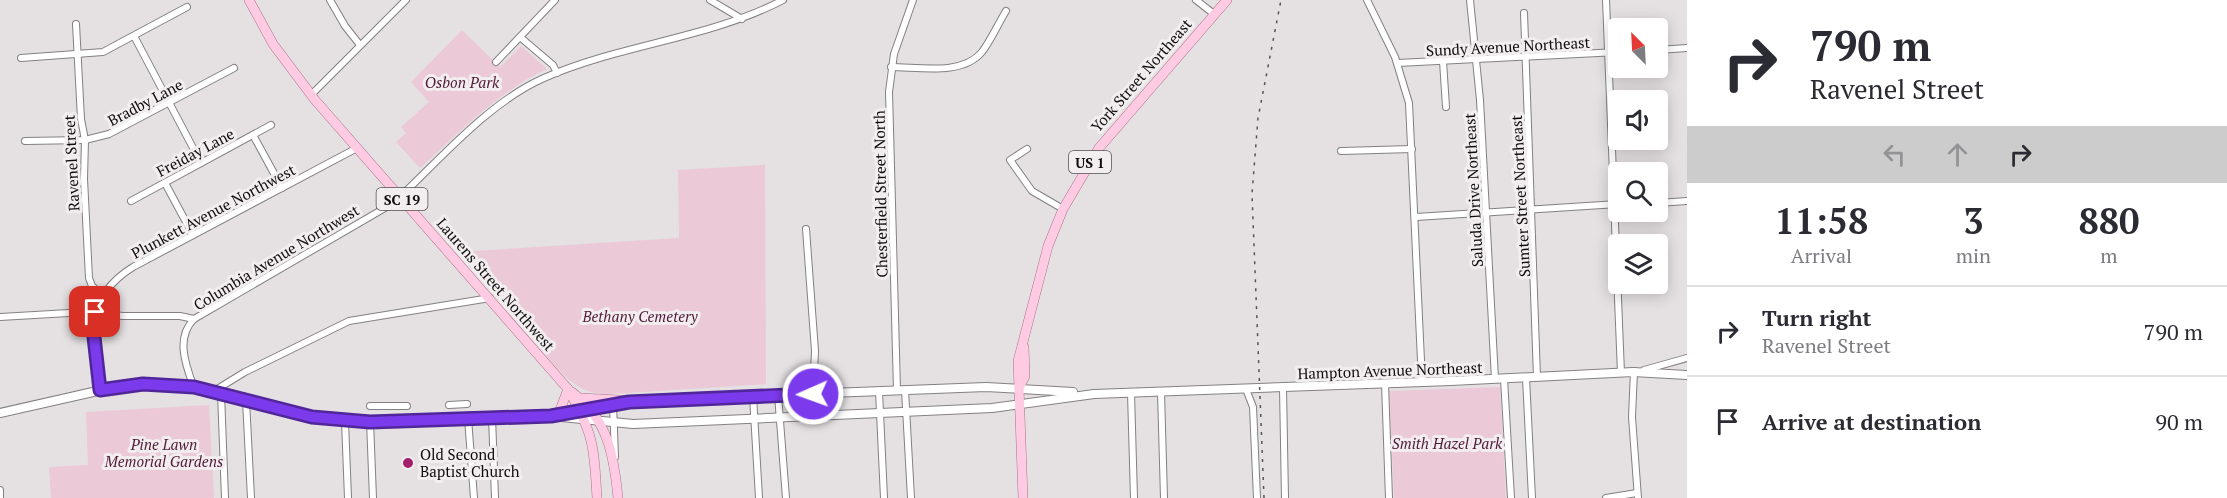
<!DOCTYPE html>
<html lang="en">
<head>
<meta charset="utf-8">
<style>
	:root { --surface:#fff; --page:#f2f2f3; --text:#2b2b33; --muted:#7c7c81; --line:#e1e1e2 }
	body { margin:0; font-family:"PT Serif",serif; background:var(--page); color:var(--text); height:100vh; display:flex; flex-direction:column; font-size:22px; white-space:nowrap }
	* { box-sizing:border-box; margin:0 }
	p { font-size:20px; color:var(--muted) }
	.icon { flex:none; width:33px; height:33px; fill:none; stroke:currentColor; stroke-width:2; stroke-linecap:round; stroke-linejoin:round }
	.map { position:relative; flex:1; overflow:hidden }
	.details { display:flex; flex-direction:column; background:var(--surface); width:540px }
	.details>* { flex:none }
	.banner { background:#fff; color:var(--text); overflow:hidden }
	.needle { width:39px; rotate:336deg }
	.tools { position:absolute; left:1608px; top:18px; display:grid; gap:12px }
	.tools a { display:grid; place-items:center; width:60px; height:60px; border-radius:6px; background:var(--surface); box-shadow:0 3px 15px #0003; font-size:30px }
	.pin { position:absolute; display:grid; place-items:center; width:51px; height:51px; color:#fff; margin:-26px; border-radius:12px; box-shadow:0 3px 9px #0006 }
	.me { position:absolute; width:66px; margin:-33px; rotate:268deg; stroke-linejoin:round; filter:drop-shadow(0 0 4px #0008) }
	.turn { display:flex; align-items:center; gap:21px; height:126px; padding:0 24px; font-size:27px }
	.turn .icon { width:78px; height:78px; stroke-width:2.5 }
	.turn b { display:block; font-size:42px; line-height:51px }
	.lanes { display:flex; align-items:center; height:57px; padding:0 24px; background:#0003; justify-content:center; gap:30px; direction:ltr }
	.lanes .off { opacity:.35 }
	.eta { display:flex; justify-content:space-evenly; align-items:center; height:102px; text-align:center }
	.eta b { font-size:36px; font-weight:700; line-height:42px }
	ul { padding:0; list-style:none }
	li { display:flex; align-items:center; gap:18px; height:90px; padding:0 24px; border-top:2px solid var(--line) }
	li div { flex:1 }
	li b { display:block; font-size:22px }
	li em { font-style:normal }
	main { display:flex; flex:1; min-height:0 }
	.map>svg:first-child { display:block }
</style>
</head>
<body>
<main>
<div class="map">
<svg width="1687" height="498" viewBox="0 0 1687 498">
	<rect width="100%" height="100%" fill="#e5e1e3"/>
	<!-- green -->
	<g fill="#ebc9d7">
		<path d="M462,30L500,67L521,46L547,69C497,92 460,132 420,168L396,142L406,133L401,127L429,102L411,82Z"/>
		<path d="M765,165L766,384L611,394C586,395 573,385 556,367L465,258L474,251L679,238L678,170Z"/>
		<path d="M1500,387L1506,498H1394L1389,391Z"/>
		<path d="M209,405L214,498H51L49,467L88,465L86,412Z"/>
	</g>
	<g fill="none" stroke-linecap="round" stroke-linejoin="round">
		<defs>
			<g id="street">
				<path d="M330,0L345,26L360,45"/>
				<path d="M710,0L742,19"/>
				<path d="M1196,0L1214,14"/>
				<path d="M1367,0L1395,57L1409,103L1422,382"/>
				<path d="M1470,0L1480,100L1495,379"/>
				<path d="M1606,0L1621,373"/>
				<path d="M1524,13L1537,377"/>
				<path d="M76,24L81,119L85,140L84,179L89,278L92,286L102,295"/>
				<path d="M134,36L201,163"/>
				<path d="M520,37L553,65L557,73"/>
				<path d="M1658,50L1687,48"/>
				<path d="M21,58L103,52L187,7"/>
				<path d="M1443,61L1446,107"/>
				<path d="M496,62L555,0"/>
				<path d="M1398,63L1618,52"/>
				<path d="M891,67C919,67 962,76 982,52C991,40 998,24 1006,11"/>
				<path d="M311,95L406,0"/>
				<path d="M253,135L282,188"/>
				<path d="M25,141L85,140L109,134L234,68"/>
				<path d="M1027,149L1010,160L1032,191L1063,209"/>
				<path d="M1341,151L1412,149"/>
				<path d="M165,183L193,235"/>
				<path d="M400,197C442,157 491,101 544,78C621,44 708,39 783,0"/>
				<path d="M131,201L271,125"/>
				<path d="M1658,203L1687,201"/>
				<path d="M1416,217L1618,204"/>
				<path d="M806,229L815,351L813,394"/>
				<path d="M0,317L86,312L123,316H180L194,319"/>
				<path d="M1644,370L1687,358"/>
				<path d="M1634,371L1632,417L1638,498"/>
				<path d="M1526,378L1532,498"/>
				<path d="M1504,379L1511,498"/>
				<path d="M1385,383L1389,498"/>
				<path d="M194,388C186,366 175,338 194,319L402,198"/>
				<path d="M1283,388L1285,498"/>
				<path d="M1246,389L1253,407L1257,498"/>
				<path d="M100,390C90,338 83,298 133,267L357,148"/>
				<path d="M897,390L889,92L894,54L913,0"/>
				<path d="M905,390L911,498"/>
				<path d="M214,391L245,372L349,321L490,298"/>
				<path d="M879,391L884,498"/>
				<path d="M1161,392L1164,498"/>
				<path d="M221,393L225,498"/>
				<path d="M1131,393L1134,498"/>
				<path d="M778,395L786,498"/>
				<path d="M753,396L759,498"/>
				<path d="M246,400L251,498"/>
				<path d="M613,404L615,457"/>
				<path d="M449,405L467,404"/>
				<path d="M370,406H407"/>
				<path d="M492,417L495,498"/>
				<path d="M468,418L474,498"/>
				<path d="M345,421L348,498"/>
				<path d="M370,421L373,498"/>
				<path d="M0,490V498"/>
				<path d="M1606,498L1637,493"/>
			</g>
			<g id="secondary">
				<path d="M0,413L115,387L167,385L214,391L274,409L332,420L388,421L551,416L633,424L992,408L1094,394L1451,381L1633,372L1687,375"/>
				<path d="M556,414L629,402L778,395L986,387L1073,392"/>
			</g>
			<g id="primary">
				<path d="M249,0L273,44L315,100L568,389C594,435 594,446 597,498"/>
				<path d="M1019,388L1025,376L1024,347"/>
				<path d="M572,392C608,419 614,456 618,498"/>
				<path d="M582,398L636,401"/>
				<path d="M559,413L568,389"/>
				<path d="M1023,498L1018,361L1048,246L1063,209L1099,148L1227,0"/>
			</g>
		</defs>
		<!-- street casing -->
		<use href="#street" stroke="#848082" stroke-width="8"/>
		<!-- secondary casing -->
		<use href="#secondary" stroke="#848082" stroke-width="10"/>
		<!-- primary casing -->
		<use href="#primary" stroke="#ab728b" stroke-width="10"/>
		<!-- street -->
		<use href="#street" stroke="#fff" stroke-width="6"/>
		<!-- secondary -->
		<use href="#secondary" stroke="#fff" stroke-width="8"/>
		<!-- primary -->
		<use href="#primary" stroke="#ffcbe2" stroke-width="9"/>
		<!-- rail -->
		<path stroke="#565455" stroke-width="1.5" stroke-dasharray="3 6" stroke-linecap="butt" d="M1264,498L1252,194L1258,118L1281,0"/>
	</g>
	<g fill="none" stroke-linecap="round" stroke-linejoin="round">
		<defs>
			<path id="route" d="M95,312L94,337L100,390L143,384L194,387L312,417L370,422L551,416L629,402L813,394"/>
		</defs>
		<!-- route casing -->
		<use href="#route" stroke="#51269a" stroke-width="15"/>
		<!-- route -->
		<use href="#route" stroke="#7c3aed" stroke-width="10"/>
	</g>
	<!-- markers -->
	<circle fill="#a5206b" stroke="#f2eef0" stroke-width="2" cx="408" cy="463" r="6"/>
	<g text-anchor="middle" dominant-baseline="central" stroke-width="6" stroke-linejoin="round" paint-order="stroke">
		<!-- shield labels -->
		<g fill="#f2eef0" stroke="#535052" stroke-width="1.5">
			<rect x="1069" y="151" width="42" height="22" rx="4.5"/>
			<rect x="376.5" y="188" width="51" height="22" rx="4.5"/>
		</g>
		<g font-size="14" font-weight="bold" fill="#0f0d0e">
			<text x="1090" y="162">US 1</text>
			<text x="402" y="199">SC 19</text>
		</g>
		<!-- street labels -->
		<g font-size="15" fill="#0f0d0e" stroke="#f2eef0">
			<text transform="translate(1508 46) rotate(-3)">Sundy Avenue Northeast</text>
			<text transform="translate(1141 75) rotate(-49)">York Street Northeast</text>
			<text transform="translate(145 102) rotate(-28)">Bradby Lane</text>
			<text transform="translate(195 152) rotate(-28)">Freiday Lane</text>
			<text transform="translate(71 163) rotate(-93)">Ravenel Street</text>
			<text transform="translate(1473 190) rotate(-93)">Saluda Drive Northeast</text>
			<text transform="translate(880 194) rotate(-91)">Chesterfield Street North</text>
			<text transform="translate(1520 196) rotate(-93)">Sumter Street Northeast</text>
			<text transform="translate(213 211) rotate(-28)">Plunkett Avenue Northwest</text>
			<text transform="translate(276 257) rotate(-31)">Columbia Avenue Northwest</text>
			<text transform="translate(496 284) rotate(49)">Laurens Street Northwest</text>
			<text transform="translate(1390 370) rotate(-2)">Hampton Avenue Northeast</text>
		</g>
		<!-- park labels -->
		<g font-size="15" font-style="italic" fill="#521a37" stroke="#f2eef0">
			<text x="462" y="82">Osbon Park</text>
			<text x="640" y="316">Bethany Cemetery</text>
			<text x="1447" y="443">Smith Hazel Park</text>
			<text x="164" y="444">Pine Lawn<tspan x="164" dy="17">Memorial Gardens</tspan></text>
		</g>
		<!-- poi labels -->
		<g font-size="15" fill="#0f0d0e" stroke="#f2eef0" text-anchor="start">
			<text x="420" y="454">Old Second<tspan x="420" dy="17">Baptist Church</tspan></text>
		</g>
	</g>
</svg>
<div class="tools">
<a><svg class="needle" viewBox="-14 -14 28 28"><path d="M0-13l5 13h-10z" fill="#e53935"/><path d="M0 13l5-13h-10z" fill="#7c7c81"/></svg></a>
<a><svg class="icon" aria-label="sound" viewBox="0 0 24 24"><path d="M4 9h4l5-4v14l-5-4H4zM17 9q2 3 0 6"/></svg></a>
<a><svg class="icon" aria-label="search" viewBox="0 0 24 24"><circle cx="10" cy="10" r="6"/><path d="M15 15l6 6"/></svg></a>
<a><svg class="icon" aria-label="layers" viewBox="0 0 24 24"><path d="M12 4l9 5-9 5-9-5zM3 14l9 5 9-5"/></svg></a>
</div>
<div class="pin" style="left:95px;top:312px;background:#d93025"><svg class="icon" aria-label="arrive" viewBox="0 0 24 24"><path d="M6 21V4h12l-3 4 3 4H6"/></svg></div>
<svg class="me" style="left:813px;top:394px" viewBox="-20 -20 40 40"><circle r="17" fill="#7c3aed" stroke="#fff" stroke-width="3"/><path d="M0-11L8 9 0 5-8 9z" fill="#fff"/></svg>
</div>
<section class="details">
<div class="banner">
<div class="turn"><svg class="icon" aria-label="right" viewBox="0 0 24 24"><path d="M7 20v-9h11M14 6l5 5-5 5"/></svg><div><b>790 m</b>Ravenel Street</div></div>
<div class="lanes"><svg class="icon off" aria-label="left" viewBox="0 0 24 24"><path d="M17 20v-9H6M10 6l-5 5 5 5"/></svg><svg class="icon off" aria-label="ahead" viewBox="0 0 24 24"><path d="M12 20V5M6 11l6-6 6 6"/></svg><svg class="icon" aria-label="right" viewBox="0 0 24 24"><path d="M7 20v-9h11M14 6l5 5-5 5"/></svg></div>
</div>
<div class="eta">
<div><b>11:58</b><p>Arrival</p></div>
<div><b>3</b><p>min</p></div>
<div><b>880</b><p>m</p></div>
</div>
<ul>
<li><svg class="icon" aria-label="right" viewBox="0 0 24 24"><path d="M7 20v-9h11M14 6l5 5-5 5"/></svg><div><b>Turn right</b><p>Ravenel Street</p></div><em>790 m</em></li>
<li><svg class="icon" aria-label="arrive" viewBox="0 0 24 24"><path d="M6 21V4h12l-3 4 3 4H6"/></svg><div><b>Arrive at destination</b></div><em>90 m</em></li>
</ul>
</section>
</main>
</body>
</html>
